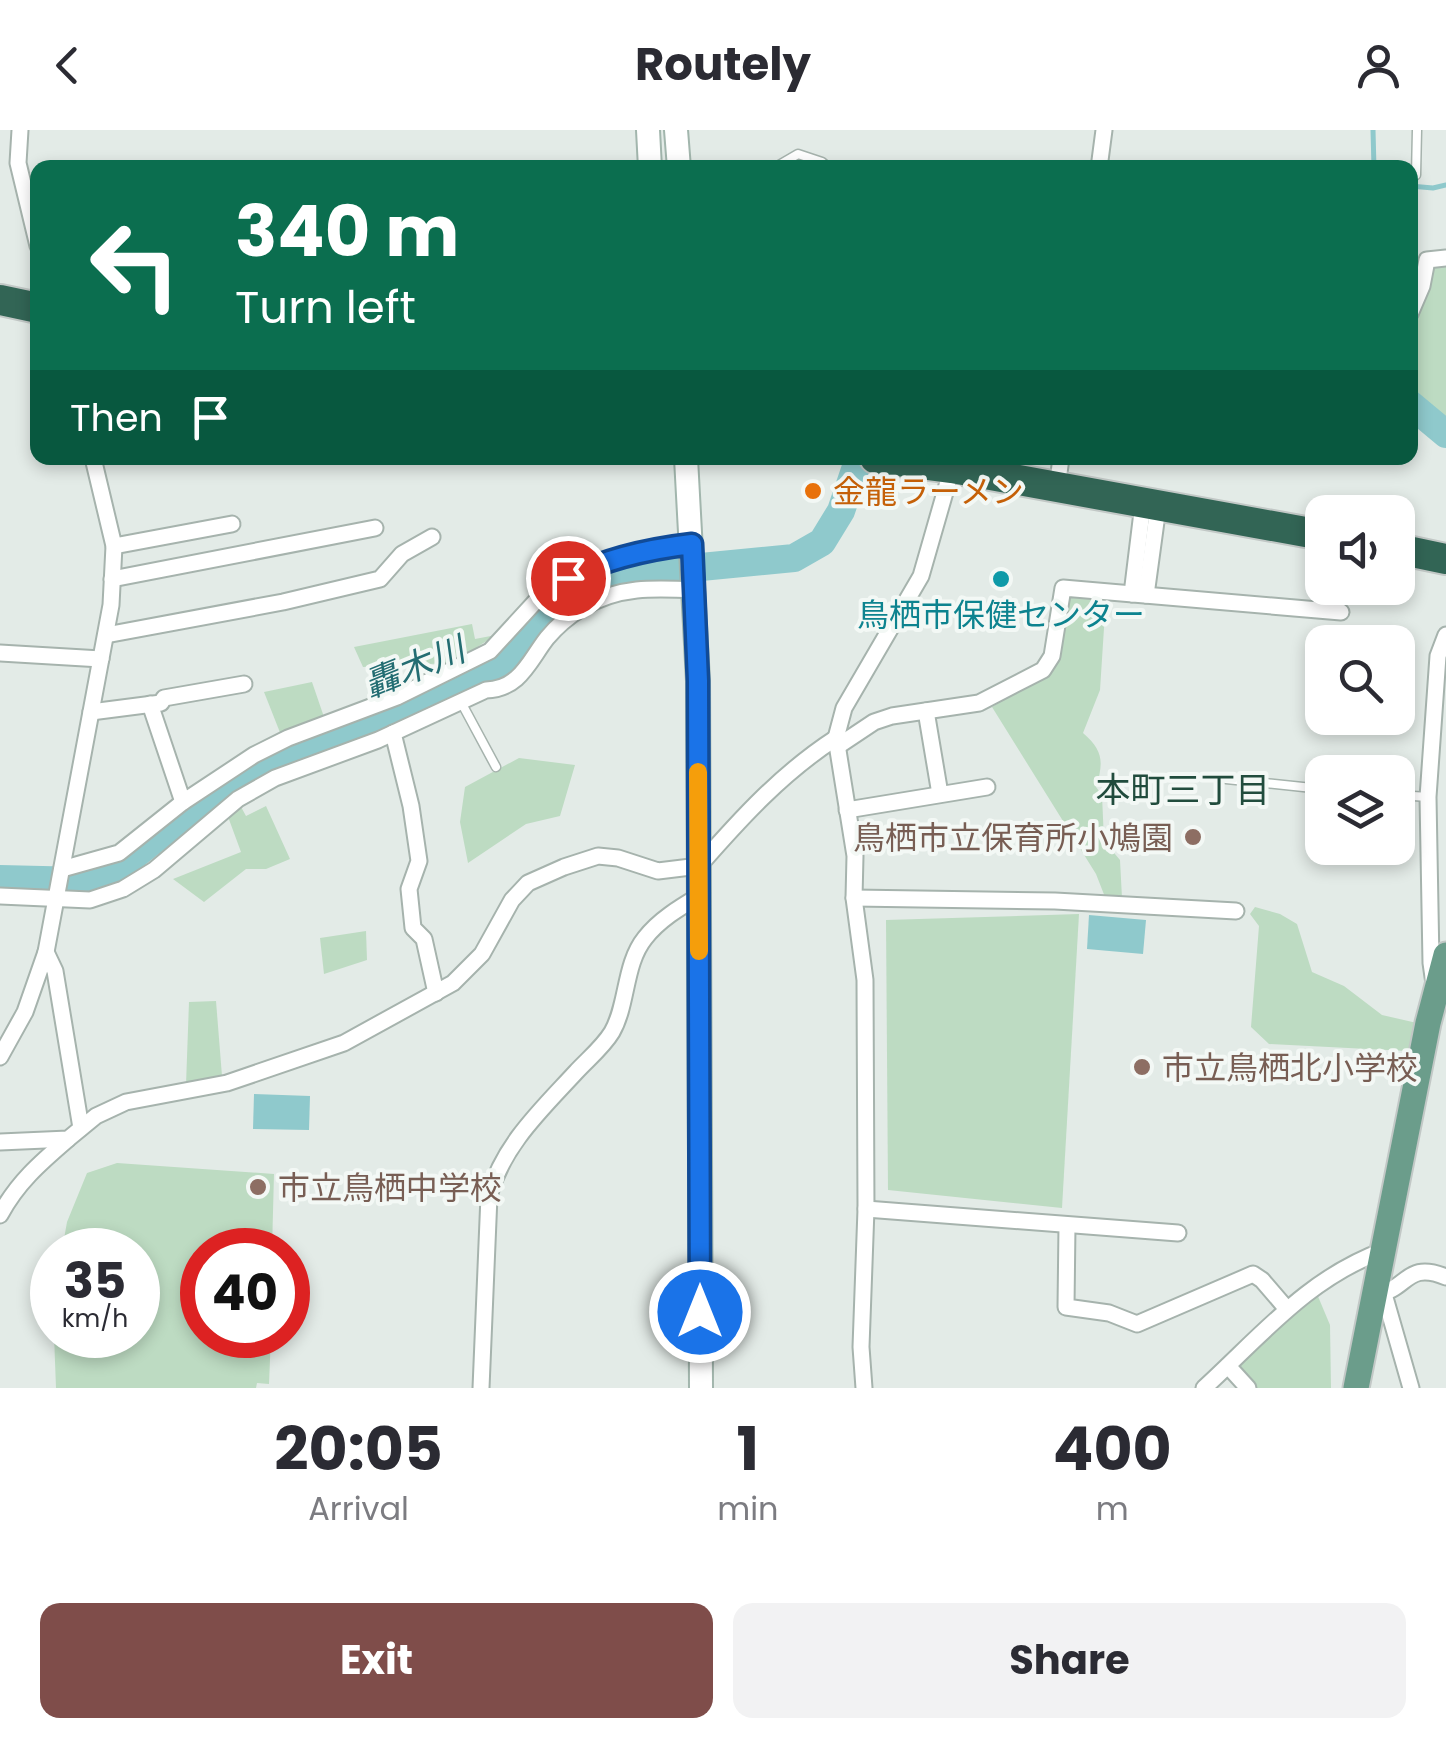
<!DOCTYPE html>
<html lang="en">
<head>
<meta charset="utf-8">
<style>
	:root { --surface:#fff; --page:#f2f2f3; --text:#2b2b33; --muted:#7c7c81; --accent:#7f4d4a }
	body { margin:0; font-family:Poppins,"Noto Sans JP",sans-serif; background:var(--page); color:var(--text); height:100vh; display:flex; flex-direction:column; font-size:38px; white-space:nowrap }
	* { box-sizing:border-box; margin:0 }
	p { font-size:32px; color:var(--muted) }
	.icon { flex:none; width:55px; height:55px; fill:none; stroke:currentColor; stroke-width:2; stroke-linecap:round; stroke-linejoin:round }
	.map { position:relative; height:1258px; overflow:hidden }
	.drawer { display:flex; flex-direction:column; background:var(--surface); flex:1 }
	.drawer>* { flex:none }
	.guide { position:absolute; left:30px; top:30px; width:1388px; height:305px; border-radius:20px; box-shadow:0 5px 15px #0003; background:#0b6e4f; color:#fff; overflow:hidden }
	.fabs { position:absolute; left:1305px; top:365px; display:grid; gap:20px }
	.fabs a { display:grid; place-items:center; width:110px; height:110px; border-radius:20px; background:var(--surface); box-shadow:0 5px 15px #0003; font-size:50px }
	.speed { position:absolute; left:30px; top:1098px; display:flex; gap:20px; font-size:50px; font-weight:700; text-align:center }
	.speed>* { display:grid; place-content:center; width:130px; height:130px; border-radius:50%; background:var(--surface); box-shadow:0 5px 15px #0003; line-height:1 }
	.speed small { font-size:25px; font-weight:400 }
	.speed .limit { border:15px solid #d22; background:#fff; color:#111 }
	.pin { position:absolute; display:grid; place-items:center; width:85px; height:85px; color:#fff; margin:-42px; border:5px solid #fff; border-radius:50%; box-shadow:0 2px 10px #0007 }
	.me { position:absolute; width:110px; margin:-55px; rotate:0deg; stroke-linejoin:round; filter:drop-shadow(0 0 8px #0008) }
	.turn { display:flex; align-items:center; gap:35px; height:210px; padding:0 40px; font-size:45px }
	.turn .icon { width:130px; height:130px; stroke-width:2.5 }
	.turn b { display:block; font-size:70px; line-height:85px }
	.then { display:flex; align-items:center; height:95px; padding:0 40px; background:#0003; gap:20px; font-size:38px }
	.eta { display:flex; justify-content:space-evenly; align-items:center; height:170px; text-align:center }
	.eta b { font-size:60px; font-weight:700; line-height:70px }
	.button { display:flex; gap:20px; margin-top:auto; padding:20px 40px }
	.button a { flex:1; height:115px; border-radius:20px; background:var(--accent); color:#fff; font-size:40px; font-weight:700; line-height:115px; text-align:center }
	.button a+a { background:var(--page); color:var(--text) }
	header { display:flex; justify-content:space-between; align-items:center; height:130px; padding:0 40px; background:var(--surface); font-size:45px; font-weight:700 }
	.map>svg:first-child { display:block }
</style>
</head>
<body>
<header><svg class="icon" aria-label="back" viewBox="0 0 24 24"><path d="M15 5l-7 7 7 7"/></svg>Routely<svg class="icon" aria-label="person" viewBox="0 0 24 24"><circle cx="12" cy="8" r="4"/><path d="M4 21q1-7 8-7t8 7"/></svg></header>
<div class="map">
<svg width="1446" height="1258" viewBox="0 0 1446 1258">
	<rect width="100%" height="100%" fill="#e3ebe7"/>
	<!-- green -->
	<g fill="#bddbc2">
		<path d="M1446,133V291L1410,262V191C1430,170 1417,136 1446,133Z"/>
		<path d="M1076,464L1106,467L1100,560L1083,603C1103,620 1104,632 1096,657L1102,665L1104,711L1120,730L1122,768L1105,767L1096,744L992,577L1046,545L1066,469Z"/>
		<path d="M472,494L475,509L496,505L452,533L363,537L354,517Z"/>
		<path d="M312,552L325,590L281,605L264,562Z"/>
		<path d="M519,628L575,635L560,686L526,694L468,733L460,692L465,657Z"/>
		<path d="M240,675L246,686L266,676L290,729L266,739H246L204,772L173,749L241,722L227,684Z"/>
		<path d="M1255,777L1280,784L1297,794L1312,842L1344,856L1382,885L1417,893L1413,918L1407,921L1269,914L1251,897L1259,796L1250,784Z"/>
		<path d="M1079,784L1062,1078L888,1060L886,790Z"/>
		<path d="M366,801L367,830L324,844L320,808Z"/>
		<path d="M216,871L222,946L186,955L189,872Z"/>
		<path d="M117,1033L274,1044L272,1120H202V1205H271L269,1254L257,1253L256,1258H56L54,1205H138V1120H62L67,1092L87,1043Z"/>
		<path d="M1317,1164L1330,1195L1331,1258H1257L1239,1241L1241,1229Z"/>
	</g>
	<!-- water -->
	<g fill="#8fc9cc">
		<path d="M1089,785L1146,790L1143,824L1087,819Z"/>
		<path d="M254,964L310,966L309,1000L253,999Z"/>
	</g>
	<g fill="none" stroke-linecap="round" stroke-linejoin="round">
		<!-- stream -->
		<g stroke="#8fc9cc" stroke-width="5">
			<path d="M1373,0L1374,38"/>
			<path d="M1410,56L1433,58L1446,55"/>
		</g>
		<!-- river -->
		<g stroke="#8fc9cc" stroke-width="28">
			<path d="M1410,274L1446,304"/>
			<path d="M0,749L84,751L116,740L219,658L379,593L469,552L499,542L530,496L584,459L629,444L794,428L822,412L841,381L859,328"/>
		</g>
		<defs>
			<g id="lane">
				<path d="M774,38L798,24L822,32L829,38"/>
				<path d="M1416,45L1417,0"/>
				<path d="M461,572L496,637"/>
				<path d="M1226,649L1322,659"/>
				<path d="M1398,665L1428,667"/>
			</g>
			<g id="street">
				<path d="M20,0L18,33L38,116"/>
				<path d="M1099,38L1104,0"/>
				<path d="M1410,184L1422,156L1427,130L1446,128"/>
				<path d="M1057,358L1061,328"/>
				<path d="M114,416L232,394"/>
				<path d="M112,449L375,398"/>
				<path d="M1132,464L1143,374"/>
				<path d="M1146,465L1158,377"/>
				<path d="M106,505L283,472L380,449L402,424L432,407"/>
				<path d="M0,523L101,529"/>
				<path d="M150,574L183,672"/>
				<path d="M926,581L940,664"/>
				<path d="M91,582L161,573L164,568L244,554"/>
				<path d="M393,603L411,676L419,731L409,759L413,798L424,809L436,863"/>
				<path d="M838,616L874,592L892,586L979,573L1043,540L1052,526L1063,458L1341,482"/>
				<path d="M847,680L987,657"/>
				<path d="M62,739L119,723L183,672L254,625L288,608L397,567L490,521L547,459L591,437L636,423L692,415"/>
				<path d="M0,766L90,770L123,759L154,740L238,669L275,648L378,610L486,560C520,559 529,531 547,508C557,496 569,486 582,478C618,456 655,458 695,460"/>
				<path d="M854,768L1055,771L1236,781"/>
				<path d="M46,822L55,841L81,998"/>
				<path d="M1434,854L1431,833L1428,667L1438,526L1446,505"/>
				<path d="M0,927L25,882L46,822L111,475L114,416L93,328"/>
				<path d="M0,1012L68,1009L96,986L126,972L227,953L344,913L453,853L482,824L512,770L528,753L564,737L598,726L618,728L658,741L699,736C741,688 782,643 836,608"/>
				<path d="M866,1079L1178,1103"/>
				<path d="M0,1085C17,1053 40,1033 68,1009"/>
				<path d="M1067,1096L1066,1177L1109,1183L1137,1194L1253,1144L1262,1150L1286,1178"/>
				<path d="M1376,1164C1408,1161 1405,1130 1446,1147"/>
				<path d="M1384,1164L1411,1258"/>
				<path d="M1228,1236L1248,1258"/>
				<path d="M481,1258L489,1066C503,1015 541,980 576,942C588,929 603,917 612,902C628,874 624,834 645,808C659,790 679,778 699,766"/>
				<path d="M864,1258L861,1217L866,1079L865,850L854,768L855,726L836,608L844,578L921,446L952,338"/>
				<path d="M1204,1258C1262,1205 1309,1147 1385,1120"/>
			</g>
			<g id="secondary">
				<path d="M648,0L650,38"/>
				<path d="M676,0L679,38"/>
				<path d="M686,328L698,551L701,1258"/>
			</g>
			<path id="primary" d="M1356,1258L1428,893L1446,825"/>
			<g id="highway">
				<path d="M0,170L38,178"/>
				<path d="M875,328L952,338L1322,405"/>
				<path d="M1398,419L1446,429"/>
			</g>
		</defs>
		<!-- lane casing -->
		<use href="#lane" stroke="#a6b3ad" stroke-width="11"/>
		<!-- street casing -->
		<use href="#street" stroke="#a6b3ad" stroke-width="19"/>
		<!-- secondary casing -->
		<use href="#secondary" stroke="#a2b6ad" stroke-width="26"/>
		<!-- primary casing -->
		<use href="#primary" stroke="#c2c8c6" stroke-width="29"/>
		<!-- highway casing -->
		<use href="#highway" stroke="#c2c8c6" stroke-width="34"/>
		<!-- lane -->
		<use href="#lane" stroke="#fff" stroke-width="8"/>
		<!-- street -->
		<use href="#street" stroke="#fff" stroke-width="15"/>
		<!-- secondary -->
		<use href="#secondary" stroke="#fff" stroke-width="22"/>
		<!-- primary -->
		<use href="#primary" stroke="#6b9d8b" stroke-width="25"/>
		<!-- highway -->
		<use href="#highway" stroke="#326555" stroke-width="30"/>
	</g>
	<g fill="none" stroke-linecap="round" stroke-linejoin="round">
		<defs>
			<path id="route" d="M568,448C607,428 649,419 692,414L698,551L700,1182"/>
		</defs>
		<!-- route casing -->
		<use href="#route" stroke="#114b97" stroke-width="25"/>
		<!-- route -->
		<use href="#route" stroke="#1a73e8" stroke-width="18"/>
		<!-- slow -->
		<path stroke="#f59e0b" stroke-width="18" d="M698,642L699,821"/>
	</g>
	<!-- markers -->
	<circle fill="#e8710a" stroke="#f3f8f5" stroke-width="4" cx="813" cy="361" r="10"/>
	<circle fill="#0f9aa8" stroke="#f3f8f5" stroke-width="4" cx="1001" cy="449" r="10"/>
	<g fill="#8d6e63" stroke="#f3f8f5" stroke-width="4">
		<circle cx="1193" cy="707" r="10"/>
		<circle cx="1142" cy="937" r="10"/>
		<circle cx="258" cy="1057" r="10"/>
	</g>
	<g text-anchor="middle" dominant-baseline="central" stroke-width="8" stroke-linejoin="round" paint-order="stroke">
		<!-- food labels -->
		<g font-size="32" fill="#c56008" stroke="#f3f8f5" text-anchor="start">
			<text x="833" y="361">金龍ラーメン</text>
		</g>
		<!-- culture labels -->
		<g font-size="32" fill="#0d838f" stroke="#f3f8f5">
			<text x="1001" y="484">鳥栖市保健センター</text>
		</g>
		<!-- education labels -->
		<g font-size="32" fill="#785e54" stroke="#f3f8f5" text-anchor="start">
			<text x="1173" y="707" text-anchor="end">鳥栖市立保育所小鳩園</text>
			<text x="1162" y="937">市立鳥栖北小学校</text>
			<text x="278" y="1057">市立鳥栖中学校</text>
		</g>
		<!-- water labels -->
		<g font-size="35" font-style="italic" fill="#236d72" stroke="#f3f8f5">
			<text transform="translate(414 537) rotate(-22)">轟木川</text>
		</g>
		<!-- neighbourhood labels -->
		<g font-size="35" fill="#214c3d" stroke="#f3f8f5">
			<text x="1183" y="659">本町三丁目</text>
		</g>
	</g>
</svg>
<div class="fabs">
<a><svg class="icon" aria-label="sound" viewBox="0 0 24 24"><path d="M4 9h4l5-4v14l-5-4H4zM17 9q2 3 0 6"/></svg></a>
<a><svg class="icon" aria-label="search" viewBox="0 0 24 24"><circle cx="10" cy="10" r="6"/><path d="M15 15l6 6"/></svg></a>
<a><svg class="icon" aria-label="layers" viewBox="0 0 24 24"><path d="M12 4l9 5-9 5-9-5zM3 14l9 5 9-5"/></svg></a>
</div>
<div class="speed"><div>35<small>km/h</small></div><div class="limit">40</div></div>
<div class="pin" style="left:568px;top:448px;background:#d93025"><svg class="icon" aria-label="arrive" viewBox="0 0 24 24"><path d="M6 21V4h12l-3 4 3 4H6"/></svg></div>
<svg class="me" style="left:700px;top:1182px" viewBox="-20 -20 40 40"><circle r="17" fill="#1a73e8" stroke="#fff" stroke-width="3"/><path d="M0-11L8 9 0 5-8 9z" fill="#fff"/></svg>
<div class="guide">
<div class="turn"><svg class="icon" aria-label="left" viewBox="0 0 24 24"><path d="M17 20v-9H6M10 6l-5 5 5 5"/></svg><div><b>340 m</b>Turn left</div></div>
<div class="then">Then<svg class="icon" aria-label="arrive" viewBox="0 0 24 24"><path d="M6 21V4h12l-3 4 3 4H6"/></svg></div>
</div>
</div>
<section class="drawer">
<div class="eta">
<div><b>20:05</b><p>Arrival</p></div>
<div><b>1</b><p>min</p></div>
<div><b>400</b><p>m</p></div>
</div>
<div class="button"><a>Exit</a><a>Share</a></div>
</section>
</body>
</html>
